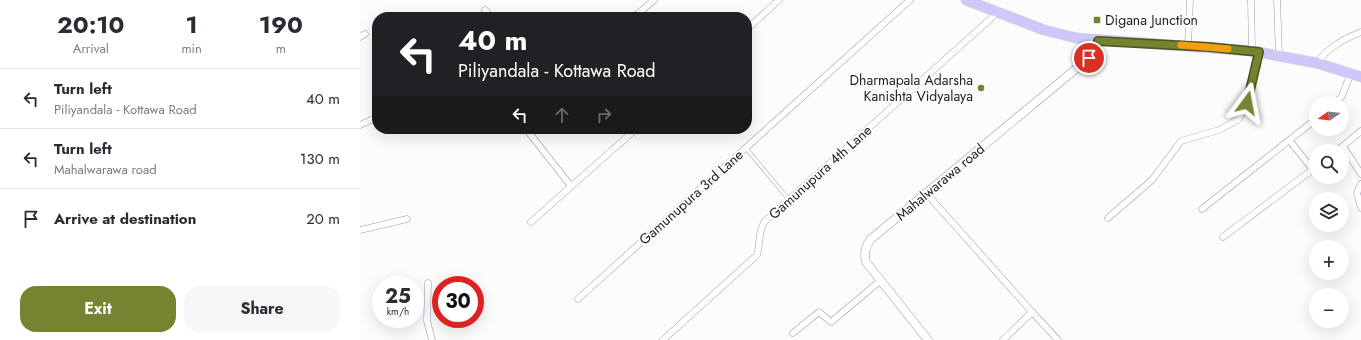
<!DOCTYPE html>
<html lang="en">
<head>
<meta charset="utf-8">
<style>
	:root { --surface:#fff; --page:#f7f7f7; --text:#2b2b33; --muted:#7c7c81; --line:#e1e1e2; --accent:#768330 }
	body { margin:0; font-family:Jost,sans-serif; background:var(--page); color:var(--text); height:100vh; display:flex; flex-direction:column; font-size:15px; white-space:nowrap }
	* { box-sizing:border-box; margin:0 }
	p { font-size:13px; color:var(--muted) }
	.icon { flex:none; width:22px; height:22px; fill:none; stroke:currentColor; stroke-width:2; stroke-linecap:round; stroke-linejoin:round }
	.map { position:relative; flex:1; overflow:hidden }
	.side { display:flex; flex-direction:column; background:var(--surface); width:360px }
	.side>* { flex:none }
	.banner { position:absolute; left:12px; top:12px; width:380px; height:122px; border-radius:16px; box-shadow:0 4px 16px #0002; background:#202124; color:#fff; overflow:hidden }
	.needle { width:26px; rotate:256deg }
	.controls { position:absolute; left:949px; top:96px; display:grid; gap:8px }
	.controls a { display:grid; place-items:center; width:40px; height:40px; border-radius:50%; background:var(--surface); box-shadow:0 4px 16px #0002; font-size:20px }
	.speed { position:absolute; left:12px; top:276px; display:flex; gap:8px; font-size:20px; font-weight:700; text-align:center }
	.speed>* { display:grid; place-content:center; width:52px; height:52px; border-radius:50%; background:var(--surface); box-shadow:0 4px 16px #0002; line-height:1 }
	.speed small { font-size:10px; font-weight:400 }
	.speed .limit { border:6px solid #d22; background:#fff; color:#111 }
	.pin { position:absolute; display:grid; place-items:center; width:34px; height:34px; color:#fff; margin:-17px; border:2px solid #fff; border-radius:50%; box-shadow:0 1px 4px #0007 }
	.me { position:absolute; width:44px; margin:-22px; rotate:13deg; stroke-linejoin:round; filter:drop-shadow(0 0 3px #0008) }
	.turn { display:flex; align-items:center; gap:14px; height:84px; padding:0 20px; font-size:18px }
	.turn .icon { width:52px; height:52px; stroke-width:2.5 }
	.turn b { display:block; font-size:28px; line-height:34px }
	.lanes { display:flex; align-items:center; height:38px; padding:0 20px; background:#0003; justify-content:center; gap:20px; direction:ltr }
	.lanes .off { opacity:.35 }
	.eta { display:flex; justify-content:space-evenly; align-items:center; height:68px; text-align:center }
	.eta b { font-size:24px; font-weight:700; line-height:28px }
	.primary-button { display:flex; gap:8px; margin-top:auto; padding:8px 20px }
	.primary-button a { flex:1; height:46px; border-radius:16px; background:var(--accent); color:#fff; font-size:16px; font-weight:700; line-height:46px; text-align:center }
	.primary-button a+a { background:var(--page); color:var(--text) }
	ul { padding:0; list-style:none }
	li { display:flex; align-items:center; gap:12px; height:60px; padding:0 20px; border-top:1px solid var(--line) }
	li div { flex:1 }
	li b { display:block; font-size:15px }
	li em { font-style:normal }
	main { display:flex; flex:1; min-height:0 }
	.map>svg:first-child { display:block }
</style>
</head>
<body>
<main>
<section class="side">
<div class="eta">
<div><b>20:10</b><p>Arrival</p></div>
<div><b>1</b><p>min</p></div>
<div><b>190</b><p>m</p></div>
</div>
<ul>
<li><svg class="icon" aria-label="left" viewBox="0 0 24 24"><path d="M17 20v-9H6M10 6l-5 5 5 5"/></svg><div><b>Turn left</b><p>Piliyandala - Kottawa Road</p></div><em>40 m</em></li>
<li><svg class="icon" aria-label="left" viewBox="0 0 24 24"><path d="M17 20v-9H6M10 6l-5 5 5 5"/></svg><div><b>Turn left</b><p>Mahalwarawa road</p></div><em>130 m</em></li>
<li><svg class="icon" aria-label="arrive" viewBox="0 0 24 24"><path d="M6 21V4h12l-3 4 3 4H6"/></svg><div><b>Arrive at destination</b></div><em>20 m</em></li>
</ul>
<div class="primary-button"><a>Exit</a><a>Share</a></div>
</section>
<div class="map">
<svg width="1001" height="340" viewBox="0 0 1001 340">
	<rect width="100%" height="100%" fill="#fcfcfc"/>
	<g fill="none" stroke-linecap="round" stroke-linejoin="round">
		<defs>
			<path id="service" d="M386,148L429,200"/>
			<g id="minor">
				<path d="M891,0L892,51"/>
				<path d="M917,0L919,56"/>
				<path d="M125,10L131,17"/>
				<path d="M274,17L294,0"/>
				<path d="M387,29L419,0"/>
				<path d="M0,37L5,34"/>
				<path d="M828,46L830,0"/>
				<path d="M957,63C968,47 984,39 1001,32"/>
				<path d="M976,103L982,96L991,73"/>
				<path d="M0,125L13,119"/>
				<path d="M166,129L211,186"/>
				<path d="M930,141L953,170"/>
				<path d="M983,146L1001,174"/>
				<path d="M977,151L1001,131"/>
				<path d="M1001,184L997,193L1001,208"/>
				<path d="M566,193L672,312"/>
				<path d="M842,209L956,119"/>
				<path d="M748,218L792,180L821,141L859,130L879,119L887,103L899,52"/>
				<path d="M171,222L276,129"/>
				<path d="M0,230L47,219"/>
				<path d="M863,237L956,167"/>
				<path d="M68,283L67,321L72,340"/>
				<path d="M218,299L550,0"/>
				<path d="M433,333L459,312L471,322L520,281"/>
				<path d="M303,340L397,255C401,242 397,234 405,221L637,13"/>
				<path d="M643,340L672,312L698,340"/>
			</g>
			<path id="tertiary" d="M568,340L506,262C504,253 505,247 511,239L729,58L736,48L738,41"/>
			<path id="primary" d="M606,0L684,30L716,38L892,51L957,63L1001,77"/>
		</defs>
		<!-- service casing -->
		<use href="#service" stroke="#949eae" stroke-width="4"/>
		<!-- minor casing -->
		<use href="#minor" stroke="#949eae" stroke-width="7"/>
		<!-- tertiary casing -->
		<use href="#tertiary" stroke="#949eae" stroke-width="9"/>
		<!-- primary casing -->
		<use href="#primary" stroke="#d6d6d8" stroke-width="11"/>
		<!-- service -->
		<use href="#service" stroke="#fff" stroke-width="3"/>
		<!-- minor -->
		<use href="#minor" stroke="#fff" stroke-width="6"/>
		<!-- tertiary -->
		<use href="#tertiary" stroke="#fff" stroke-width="8"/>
		<!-- primary -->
		<use href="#primary" stroke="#cdc8f8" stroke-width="10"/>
	</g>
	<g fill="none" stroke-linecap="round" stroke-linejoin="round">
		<defs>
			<path id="route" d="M729,58L736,48L738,41L849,47L899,52L887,103"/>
		</defs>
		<!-- route casing -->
		<use href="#route" stroke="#4d551f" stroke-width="10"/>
		<!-- route -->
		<use href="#route" stroke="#768330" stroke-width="7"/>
		<!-- slow -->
		<path stroke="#f59e0b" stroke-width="7" d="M821,45L868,49"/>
	</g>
	<!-- markers -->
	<g fill="#768330" stroke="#fcfcfc" stroke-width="1.5">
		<rect x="733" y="16" width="8" height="8" rx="2"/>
		<circle cx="621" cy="88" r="4"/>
	</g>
	<g text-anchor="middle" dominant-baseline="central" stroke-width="4" stroke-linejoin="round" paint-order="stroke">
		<!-- poi labels -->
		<g font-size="14" fill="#1b1e24" stroke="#fcfcfc" text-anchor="start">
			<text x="745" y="20">Digana Junction</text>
			<text x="613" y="80" text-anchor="end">Dharmapala Adarsha<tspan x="613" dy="16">Kanishta Vidyalaya</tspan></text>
		</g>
		<!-- street labels -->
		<g font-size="14" fill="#1b1e24" stroke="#fcfcfc">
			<text transform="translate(460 172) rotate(-42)">Gamunupura 4th Lane</text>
			<text transform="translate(580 182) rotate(-40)">Mahalwarawa road</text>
			<text transform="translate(331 197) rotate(-42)">Gamunupura 3rd Lane</text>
		</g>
	</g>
</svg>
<div class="controls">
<a><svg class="needle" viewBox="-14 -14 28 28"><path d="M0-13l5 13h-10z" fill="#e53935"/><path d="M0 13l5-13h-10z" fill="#7c7c81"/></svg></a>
<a><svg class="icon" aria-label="search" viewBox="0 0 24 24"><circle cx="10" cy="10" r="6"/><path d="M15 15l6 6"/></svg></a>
<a><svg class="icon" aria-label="layers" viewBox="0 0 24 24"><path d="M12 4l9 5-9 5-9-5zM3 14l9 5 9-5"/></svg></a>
<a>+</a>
<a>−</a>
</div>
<div class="speed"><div>25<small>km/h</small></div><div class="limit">30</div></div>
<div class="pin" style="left:729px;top:58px;background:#d93025"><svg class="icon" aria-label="arrive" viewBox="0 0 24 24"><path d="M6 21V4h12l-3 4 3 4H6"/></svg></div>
<svg class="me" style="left:887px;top:103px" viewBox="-20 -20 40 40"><path d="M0-17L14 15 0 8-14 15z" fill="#768330" stroke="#fff" stroke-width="4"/></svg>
<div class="banner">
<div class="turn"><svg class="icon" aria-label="left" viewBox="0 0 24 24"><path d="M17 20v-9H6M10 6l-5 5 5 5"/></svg><div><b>40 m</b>Piliyandala - Kottawa Road</div></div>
<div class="lanes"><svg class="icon" aria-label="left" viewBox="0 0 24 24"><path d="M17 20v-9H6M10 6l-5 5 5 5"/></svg><svg class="icon off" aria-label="ahead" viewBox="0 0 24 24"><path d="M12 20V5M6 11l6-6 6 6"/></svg><svg class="icon off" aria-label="right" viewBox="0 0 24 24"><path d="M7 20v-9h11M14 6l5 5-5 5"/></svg></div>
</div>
</div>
</main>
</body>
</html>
